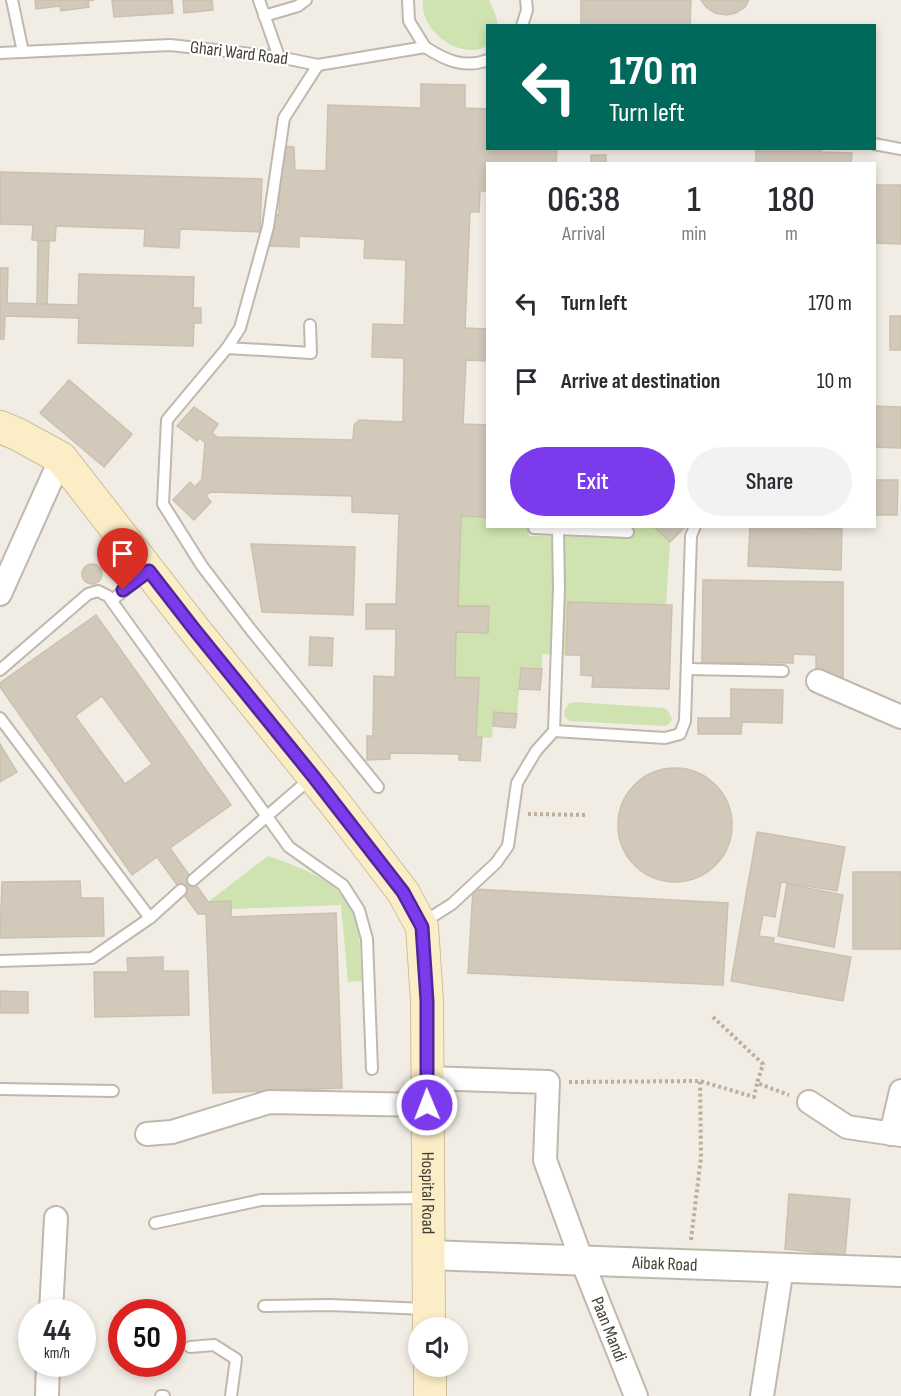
<!DOCTYPE html>
<html lang="en">
<head>
<meta charset="utf-8">
<style>
	:root { --surface:#fff; --page:#f2f2f3; --text:#2b2b33; --muted:#7c7c81; --accent:#7c3aed }
	body { margin:0; font-family:"Sofia Sans Condensed",sans-serif; background:var(--page); color:var(--text); height:100vh; display:flex; flex-direction:column; font-size:22px; white-space:nowrap }
	* { box-sizing:border-box; margin:0 }
	p { font-size:20px; color:var(--muted) }
	.icon { flex:none; width:33px; height:33px; fill:none; stroke:currentColor; stroke-width:2; stroke-linecap:round; stroke-linejoin:round }
	.map { position:relative; flex:1; overflow:hidden }
	.panel { position:absolute; left:486px; top:162px; width:390px; height:366px; display:flex; flex-direction:column; background:var(--surface); border-radius:0px; box-shadow:0 3px 9px #0003 }
	.panel>* { flex:none }
	.top-card { position:absolute; left:486px; top:24px; width:390px; height:126px; border-radius:0px; box-shadow:0 3px 9px #0003; background:#00695c; color:#fff; overflow:hidden }
	.fabs { position:absolute; left:408px; top:1317px; display:grid; gap:12px }
	.fabs a { display:grid; place-items:center; width:60px; height:60px; border-radius:50%; background:var(--surface); box-shadow:0 3px 9px #0003; font-size:30px }
	.speed { position:absolute; left:18px; top:1299px; display:flex; gap:12px; font-size:30px; font-weight:700; text-align:center }
	.speed>* { display:grid; place-content:center; width:78px; height:78px; border-radius:50%; background:var(--surface); box-shadow:0 3px 9px #0003; line-height:1 }
	.speed small { font-size:15px; font-weight:400 }
	.speed .limit { border:9px solid #d22; background:#fff; color:#111 }
	.pin { position:absolute; display:grid; place-items:center; width:51px; height:51px; color:#fff; margin:-62px -26px; border-radius:50% 50% 50% 0; rotate:-45deg; box-shadow:0 0 6px #0007 }
	.pin .icon { rotate:45deg }
	.me { position:absolute; width:66px; margin:-33px; rotate:359deg; stroke-linejoin:round; filter:drop-shadow(0 0 4px #0008) }
	.turn { display:flex; align-items:center; gap:21px; height:126px; padding:0 24px; font-size:27px }
	.turn .icon { width:78px; height:78px; stroke-width:2.5 }
	.turn b { display:block; font-size:42px; line-height:51px }
	.eta { display:flex; justify-content:space-evenly; align-items:center; height:102px; text-align:center }
	.eta b { font-size:36px; font-weight:600; line-height:42px }
	.button { display:flex; gap:12px; margin-top:auto; padding:12px 24px }
	.button a { flex:1; height:69px; border-radius:36px; background:var(--accent); color:#fff; font-size:24px; font-weight:600; line-height:69px; text-align:center }
	.button a+a { background:var(--page); color:var(--text) }
	ul { padding:0; list-style:none }
	li { display:flex; align-items:center; gap:18px; height:78px; padding:0 24px }
	li div { flex:1 }
	li b { display:block; font-size:22px }
	li em { font-style:normal }
	.map>svg:first-child { display:block }
</style>
</head>
<body>
<div class="map">
<svg width="901" height="1396" viewBox="0 0 901 1396">
	<rect width="100%" height="100%" fill="#f1ede5"/>
	<!-- green -->
	<g fill="#cee3b0">
		<path d="M423,0H489L496,16L498,25L488,26L487,46C466,58 435,41 426,19C423,13 423,6 423,0Z"/>
		<path d="M461,516L487,517L488,526L528,527L529,536L630,538V527H653L670,542L666,605L568,602L566,655L542,654V669L521,668L517,714L494,712L492,738L476,737L479,678L455,677L456,632L488,633L489,606H458Z"/>
		<path d="M575,702L664,708L668,711L672,719L669,724L665,726L569,721L564,715L565,710L569,703Z"/>
		<path d="M268,856C300,867 347,883 356,920C361,939 360,962 362,981L348,982L341,905L231,909L230,901L208,902Z"/>
	</g>
	<!-- building -->
	<g fill="#d2c9bb" stroke="#ccc0af" stroke-width="1.5" fill-rule="evenodd">
		<path d="M35,0H94L88,1L89,7L61,11L60,6L36,9Z"/>
		<path d="M112,0H172L173,13L114,17Z"/>
		<path d="M183,0H212L213,10L184,13Z"/>
		<path d="M581,0H691L690,26H581Z"/>
		<path d="M701,0H749L745,7L736,13L726,15L715,13L706,7Z"/>
		<path d="M421,84L465,85V108L488,109V148H557L556,164H488V191H480L479,212H470L465,328L488,329V361L466,360L463,424L488,425V517L461,516L458,606H489L488,633L456,632L455,677L479,678L476,737H482L480,761L459,760V754L390,753V759L367,760V736H373L374,676L395,677L396,629H366V604H396L399,514L352,512V496L210,492L206,496L211,502L194,520L173,500L190,482L195,487L202,479L205,443L200,438L197,441L177,426L194,407L218,424L212,433L217,437L353,440L354,425L359,420L403,422L404,358L372,357L373,324L404,325L406,260L364,258L365,239L299,236V247L270,246L271,215H279L281,146L294,147L295,170L326,171L328,105L421,108Z"/>
		<path d="M795,148H821V152L852,153L851,164H756V151H795Z"/>
		<rect x="591" y="155" width="15" height="9"/>
		<path d="M0,172L262,179L260,232L180,229L179,248L144,246L145,229L56,226L55,241L32,240L33,225L0,224Z"/>
		<path d="M874,185H901V244L874,243Z"/>
		<path d="M38,241H49L47,304H37Z"/>
		<path d="M0,268H8L7,303L78,305L79,274L194,277L193,308H201V323H194L193,346L78,343L79,318L5,316L4,339H0Z"/>
		<rect x="890" y="316" width="11" height="34"/>
		<path d="M69,380L132,434L104,467L40,413Z"/>
		<path d="M874,406L901,407V448L874,447Z"/>
		<path d="M874,480H898L897,515H874Z"/>
		<path d="M653,526H686L670,542Z"/>
		<path d="M750,526L842,529L841,570L748,566Z"/>
		<path d="M251,544L355,547L353,615L262,612Z"/>
		<circle cx="92" cy="574" r="10"/>
		<path d="M703,580L843,582V685L816,672V655L793,654V663L702,662Z"/>
		<path d="M568,602L672,605L669,689L592,687L593,676L581,675V655H566Z"/>
		<path d="M96,615L231,805L170,848L208,902L231,901V917L336,913L342,1088L213,1093L206,914H198L157,857L132,875L0,687V683ZM102,696L152,764L125,784L75,716Z"/>
		<path d="M310,637L333,638L332,666L309,665Z"/>
		<path d="M521,668L542,669L540,690L519,689Z"/>
		<path d="M731,689L783,690L782,723L742,722L741,734H698V718H731Z"/>
		<path d="M494,712L517,714L515,728L493,726Z"/>
		<path d="M0,744L17,772L0,782Z"/>
		<circle cx="675" cy="825" r="57"/>
		<path d="M757,832L845,847L837,891L781,882L775,917L763,915L759,936L774,938L773,943L851,957L843,1001L731,981Z"/>
		<rect x="853" y="872" width="48" height="77"/>
		<path d="M80,881L81,898H103L104,936L0,938L2,882Z"/>
		<path d="M787,884L843,895L834,947L778,936Z"/>
		<path d="M473,889L728,903L723,985L468,973Z"/>
		<path d="M163,957V971H188L189,1015L95,1017L94,972H128L127,958Z"/>
		<path d="M0,991L28,992V1013H0Z"/>
		<path d="M789,1194L850,1199L845,1255L785,1249Z"/>
	</g>
	<g fill="none" stroke-linecap="round" stroke-linejoin="round">
		<defs>
			<g id="service">
				<path d="M12,0L23,52"/>
				<path d="M259,0L279,57"/>
				<path d="M264,16L298,6L306,0"/>
				<path d="M522,26L527,10L526,0"/>
				<path d="M425,47C445,60 464,69 488,60"/>
				<path d="M0,53L170,45L279,57L318,65L425,47L409,21L408,0"/>
				<path d="M318,65L284,118L268,227L240,328L227,348L167,420L163,504L202,566L251,630L378,787"/>
				<path d="M874,144L901,149"/>
				<path d="M227,348L311,353L310,325"/>
				<path d="M534,528L628,532"/>
				<path d="M112,600L147,573"/>
				<path d="M688,669L783,671"/>
				<path d="M0,670L88,594L98,591L108,596L289,847L343,885L359,910L367,939L372,1069"/>
				<path d="M0,718L150,918"/>
				<path d="M554,731L665,738L680,734L685,721L691,536L695,526"/>
				<path d="M193,880L311,778"/>
				<path d="M424,924L430,918L452,904L496,863L508,846L517,783L536,751L554,731L559,587L558,530"/>
				<path d="M0,961L92,958L150,918L181,890"/>
				<path d="M0,1089L113,1091"/>
				<path d="M155,1223L261,1200L427,1198"/>
				<path d="M264,1306L330,1305L426,1309"/>
				<path d="M190,1347L214,1345L236,1359L231,1396"/>
				<path d="M161,1396H164"/>
			</g>
			<g id="minor">
				<path d="M0,594L61,458"/>
				<path d="M818,681L901,717"/>
				<path id="s1" d="M427,1078L548,1082L545,1160L582,1261L636,1396"/>
				<path d="M809,1102L847,1127L901,1135"/>
				<path d="M147,1134L172,1132L269,1102L427,1105"/>
				<path d="M891,1134L901,1091"/>
				<path d="M51,1312L56,1218"/>
				<path d="M47,1396L48,1364"/>
				<path d="M762,1396L782,1268"/>
			</g>
			<g id="tertiary">
				<path id="s2" d="M428,1255L901,1272"/>
			</g>
			<g id="secondary">
				<path id="s3" d="M0,427L17,434L61,458L194,629L334,802L403,892L422,927L427,1001L429,1328"/>
				<path d="M430,1366V1396"/>
			</g>
		</defs>
		<!-- service casing -->
		<use href="#service" stroke="#bfb8ac" stroke-width="14"/>
		<!-- minor casing -->
		<use href="#minor" stroke="#bfb8ac" stroke-width="26"/>
		<!-- tertiary casing -->
		<use href="#tertiary" stroke="#bfb8ac" stroke-width="32"/>
		<!-- secondary casing -->
		<use href="#secondary" stroke="#cfbf97" stroke-width="34"/>
		<!-- path -->
		<g stroke="#bdb09b" stroke-width="4" stroke-dasharray="3 3" stroke-linecap="butt">
			<path d="M528,814L587,815"/>
			<path d="M713,1017L763,1064L757,1083"/>
			<path d="M569,1082L700,1081L754,1097L757,1083L789,1095"/>
			<path d="M691,1240L701,1157L700,1081"/>
		</g>
		<!-- service -->
		<use href="#service" stroke="#fff" stroke-width="10"/>
		<!-- minor -->
		<use href="#minor" stroke="#fff" stroke-width="22"/>
		<!-- tertiary -->
		<use href="#tertiary" stroke="#fff" stroke-width="28"/>
		<!-- secondary -->
		<use href="#secondary" stroke="#fbedc6" stroke-width="32"/>
	</g>
	<g fill="none" stroke-linecap="round" stroke-linejoin="round">
		<defs>
			<path id="route" d="M123,590L149,571L194,629L313,776L403,892L422,927L427,1001V1105"/>
		</defs>
		<!-- route casing -->
		<use href="#route" stroke="#51269a" stroke-width="15"/>
		<!-- route -->
		<use href="#route" stroke="#7c3aed" stroke-width="10"/>
	</g>
	<g text-anchor="middle" dominant-baseline="central" stroke-width="4.5" stroke-linejoin="round" paint-order="stroke">
		<!-- street labels -->
		<g font-size="18" fill="#433e35" stroke="#fff">
			<text transform="translate(239 53) rotate(7)">Ghari Ward Road</text>
			<text stroke="none"><textPath href="#s3" startOffset="927">Hospital Road</textPath></text>
			<text stroke="none"><textPath href="#s2" startOffset="237">Aibak Road</textPath></text>
			<text stroke="none"><textPath href="#s1" startOffset="380">Paan Mandi</textPath></text>
		</g>
	</g>
</svg>
<div class="fabs">
<a><svg class="icon" aria-label="sound" viewBox="0 0 24 24"><path d="M4 9h4l5-4v14l-5-4H4zM17 9q2 3 0 6"/></svg></a>
</div>
<div class="speed"><div>44<small>km/h</small></div><div class="limit">50</div></div>
<div class="pin" style="left:123px;top:590px;background:#d93025"><svg class="icon" aria-label="arrive" viewBox="0 0 24 24"><path d="M6 21V4h12l-3 4 3 4H6"/></svg></div>
<svg class="me" style="left:427px;top:1105px" viewBox="-20 -20 40 40"><circle r="17" fill="#7c3aed" stroke="#fff" stroke-width="3"/><path d="M0-11L8 9 0 5-8 9z" fill="#fff"/></svg>
<div class="top-card">
<div class="turn"><svg class="icon" aria-label="left" viewBox="0 0 24 24"><path d="M17 20v-9H6M10 6l-5 5 5 5"/></svg><div><b>170 m</b>Turn left</div></div>
</div>
<section class="panel">
<div class="eta">
<div><b>06:38</b><p>Arrival</p></div>
<div><b>1</b><p>min</p></div>
<div><b>180</b><p>m</p></div>
</div>
<ul>
<li><svg class="icon" aria-label="left" viewBox="0 0 24 24"><path d="M17 20v-9H6M10 6l-5 5 5 5"/></svg><div><b>Turn left</b></div><em>170 m</em></li>
<li><svg class="icon" aria-label="arrive" viewBox="0 0 24 24"><path d="M6 21V4h12l-3 4 3 4H6"/></svg><div><b>Arrive at destination</b></div><em>10 m</em></li>
</ul>
<div class="button"><a>Exit</a><a>Share</a></div>
</section>
</div>
</body>
</html>
